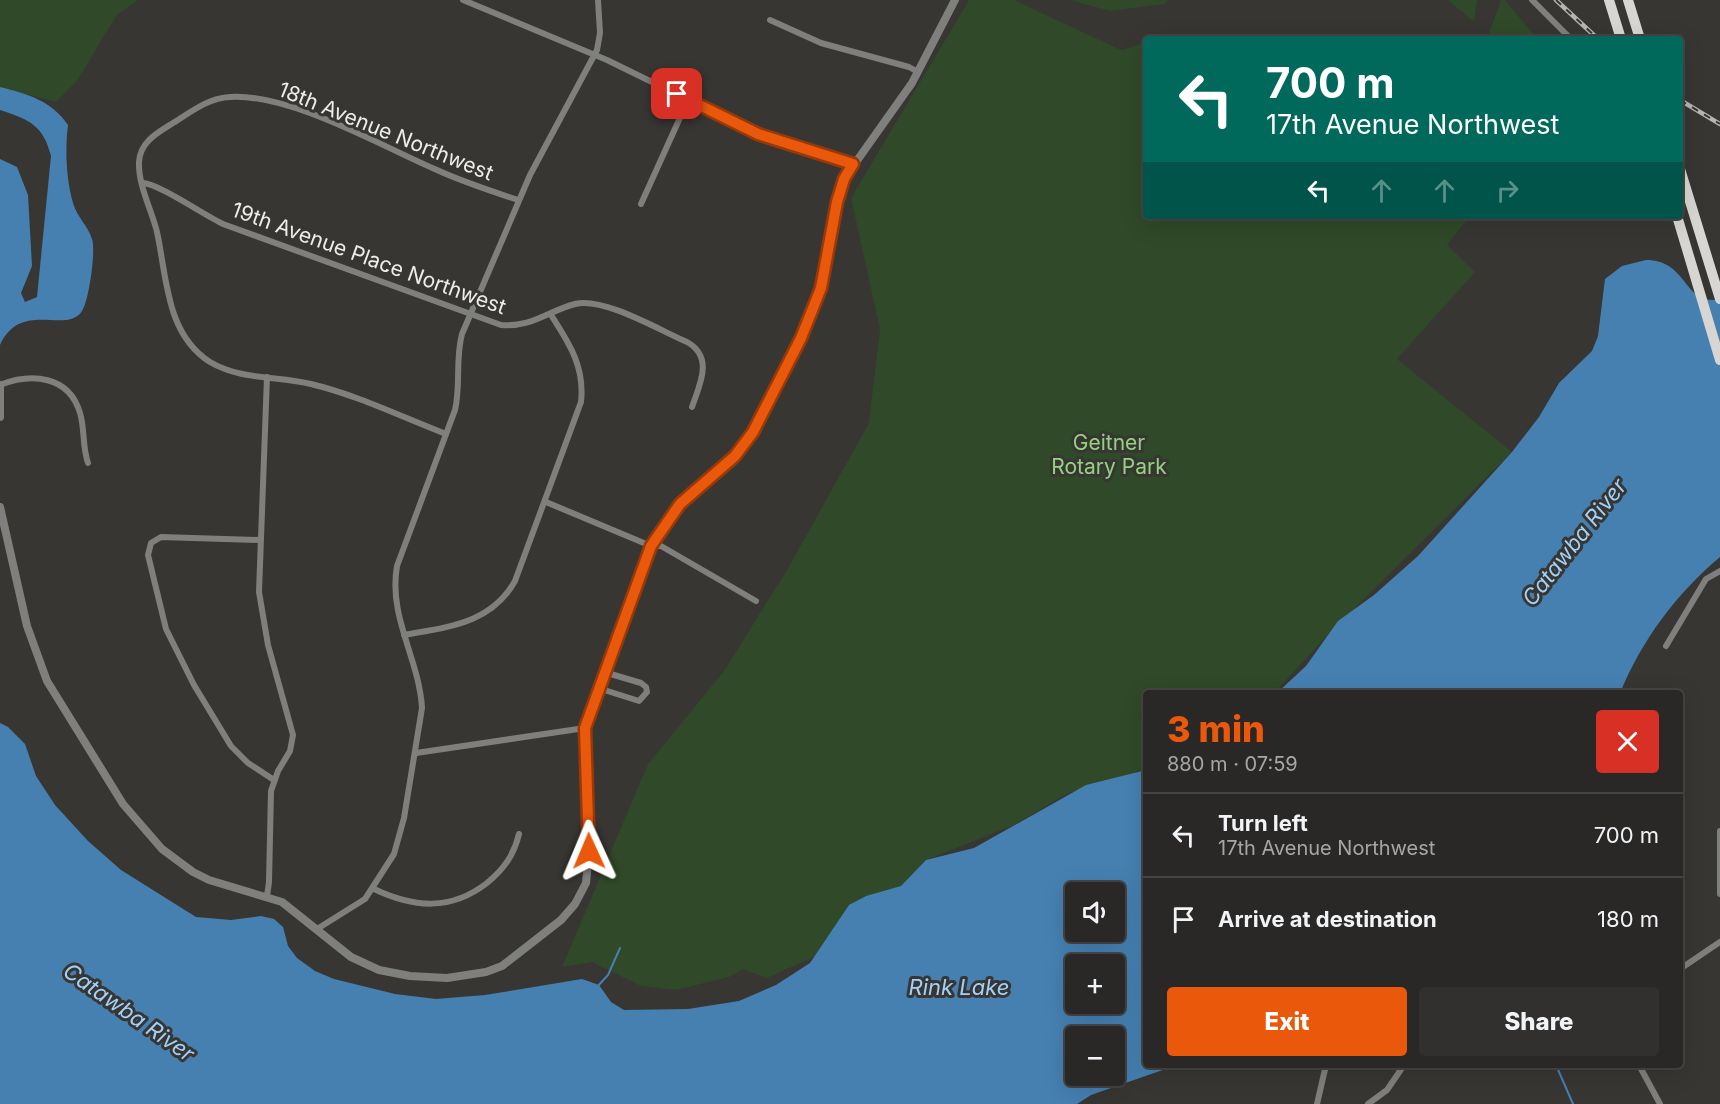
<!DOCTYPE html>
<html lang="en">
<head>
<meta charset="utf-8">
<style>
	:root { --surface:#292826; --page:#31302e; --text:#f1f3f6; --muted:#a5a6a7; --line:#454443; --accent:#ea580c }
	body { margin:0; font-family:Inter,sans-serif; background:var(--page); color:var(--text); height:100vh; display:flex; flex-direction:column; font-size:22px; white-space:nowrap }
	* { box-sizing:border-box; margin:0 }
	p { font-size:20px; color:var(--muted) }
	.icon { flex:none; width:33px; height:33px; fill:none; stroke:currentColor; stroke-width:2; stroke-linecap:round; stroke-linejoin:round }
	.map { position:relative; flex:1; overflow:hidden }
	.details { position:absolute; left:1143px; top:690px; width:540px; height:378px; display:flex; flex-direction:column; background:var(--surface); border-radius:6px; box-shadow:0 6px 24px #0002,0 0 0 2px var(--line) }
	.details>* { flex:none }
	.banner { position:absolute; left:1143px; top:36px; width:540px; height:183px; border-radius:6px; box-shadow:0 6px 24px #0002,0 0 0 2px var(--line); background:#00695c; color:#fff; overflow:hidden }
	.buttons { position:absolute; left:1065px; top:882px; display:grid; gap:12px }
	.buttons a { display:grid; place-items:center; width:60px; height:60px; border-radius:6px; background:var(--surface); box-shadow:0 6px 24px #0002,0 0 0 2px var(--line); font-size:30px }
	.pin { position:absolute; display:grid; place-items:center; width:51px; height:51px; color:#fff; margin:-26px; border-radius:12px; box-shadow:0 3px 9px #0006 }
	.me { position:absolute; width:66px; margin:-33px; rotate:359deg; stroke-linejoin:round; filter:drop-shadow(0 0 4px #0008) }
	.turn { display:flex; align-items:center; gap:21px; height:126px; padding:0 24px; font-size:27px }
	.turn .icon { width:78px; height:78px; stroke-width:2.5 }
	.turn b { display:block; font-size:42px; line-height:51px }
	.lanes { display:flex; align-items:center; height:57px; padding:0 24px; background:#0003; justify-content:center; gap:30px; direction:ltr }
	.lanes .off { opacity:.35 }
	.round { display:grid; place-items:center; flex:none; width:63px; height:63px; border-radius:6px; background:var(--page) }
	.head { display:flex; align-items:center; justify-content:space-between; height:102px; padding:0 24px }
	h1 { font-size:36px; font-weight:800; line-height:45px; color:var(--accent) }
	.primary-button { display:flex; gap:12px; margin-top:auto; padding:12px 24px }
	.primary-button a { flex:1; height:69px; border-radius:6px; background:var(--accent); color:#fff; font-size:24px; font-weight:800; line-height:69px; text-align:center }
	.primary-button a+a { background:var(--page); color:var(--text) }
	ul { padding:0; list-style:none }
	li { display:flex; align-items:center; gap:18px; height:84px; padding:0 24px; border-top:2px solid var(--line) }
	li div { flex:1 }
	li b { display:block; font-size:22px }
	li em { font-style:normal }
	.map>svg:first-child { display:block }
</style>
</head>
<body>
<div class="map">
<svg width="1720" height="1104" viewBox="0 0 1720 1104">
	<rect width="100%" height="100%" fill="#373633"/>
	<!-- green -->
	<g fill="#304928">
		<path d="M0,0H138L116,16L77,81L56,102L0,87Z"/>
		<path d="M969,0H1014L1121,50L1146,43V216H1470L1447,245L1475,272L1397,359L1512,452L1324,639L1274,693H1146V769L1066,794L1014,825L926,860L901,886L849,905L818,955L767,978L743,969L729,977L676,990L641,986L592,962L562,967L648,764L724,671L787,570L869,423L880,329L851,198Z"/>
		<path d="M1070,0H1168L1165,4L1110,11Z"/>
		<path d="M1448,0H1477L1474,21H1473Z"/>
		<path d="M1501,0H1505L1537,39H1487Z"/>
	</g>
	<!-- water -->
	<g fill="#4580b1" fill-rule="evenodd">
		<path d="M0,87C28,94 52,101 68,125C65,150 66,178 73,203C77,217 88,226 92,239C96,250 89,301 82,311C67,335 21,299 0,345V159L17,167L28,195L32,266L21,293L25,302L37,297L51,156C43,125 30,120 0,110Z"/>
		<path d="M1646,260C1689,260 1683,307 1720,299V557C1676,594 1642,640 1620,693H1277L1306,666L1338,621L1374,595L1418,556L1512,452L1539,417L1559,383L1592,351L1598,336L1605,279L1622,266Z"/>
		<path d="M0,723L8,727L25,744L36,776L55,805L88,841L121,870L196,917L231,920L261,916L274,919L283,927L288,946L297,958L315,971L334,979L395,994L436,999L485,995L582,979L599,985L611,1002L624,1010L688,1009L739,1001L776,985L810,963L849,905L866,896L901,886L926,860L974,848L1086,785L1146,770V1065H1177L1091,1095L1077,1104H0ZM1114,892V932H1076V892ZM1076,964H1114V1004H1076ZM1076,1036H1114V1076H1076Z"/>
	</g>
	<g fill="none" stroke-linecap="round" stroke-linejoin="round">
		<!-- stream -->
		<g stroke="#4580b1" stroke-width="2">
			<path d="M597,987L608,975L620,948"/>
			<path d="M1556,1065L1573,1104"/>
		</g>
		<!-- minor -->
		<g stroke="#7f7f7d" stroke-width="6">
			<path d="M463,0L607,60L758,134L853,163"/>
			<path d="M1532,0L1571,39"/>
			<path d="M770,20L821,43L909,67L918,72"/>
			<path d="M143,183C159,184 204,215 223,224L501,325C531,328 548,311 575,304C604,297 659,330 687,342C714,357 700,384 692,407"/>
			<path d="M641,204L688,100"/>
			<path d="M0,385C31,373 69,375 80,413C85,429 82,446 88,463"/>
			<path d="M446,434C402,417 357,395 311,384C278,376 240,380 210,362C166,334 167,278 157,232C152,211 138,185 139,162C140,142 157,133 173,123C191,112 208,98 230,97C290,93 381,146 437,170C463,182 491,191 518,200"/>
			<path d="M546,502L651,546H661L756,601"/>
			<path d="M260,540L161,537L151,543L148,555L166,629L194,685L231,746L248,763L274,780"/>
			<path d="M404,635C447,627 491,624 515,581L581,402C585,367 569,343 551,315"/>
			<path d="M1666,646L1706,579L1720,571"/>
			<path d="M598,688L639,701L647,692L646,687L641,683L604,672"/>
			<path d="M416,753L585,728"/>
			<path d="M1720,831V894"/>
			<path d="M374,889C414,908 451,911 487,883C504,869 514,855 519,834"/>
			<path d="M267,896L269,882L271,791L278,771L290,751L293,735L268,645L259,592L267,377"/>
			<path d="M317,929L365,899L394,854L404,818L422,708C419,658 388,617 397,566L455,410C461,385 455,360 462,334L530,175L597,50L600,33L598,0"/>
			<path d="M1680,969L1720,942"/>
			<path d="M1639,1065L1660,1104"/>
			<path d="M1317,1104L1326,1065"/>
			<path d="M1368,1104L1387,1090L1404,1065"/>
		</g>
		<!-- tertiary -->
		<g stroke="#7f7f7d" stroke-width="8">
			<path d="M0,385V417"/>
			<path d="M0,507L27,626L47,681L123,804L162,849L193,872L209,880L282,902L351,957L379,970L410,976L447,978L486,972L502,966L561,920L575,904L586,883L589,851L585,728L651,546L680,504L735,456L753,432L801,338L821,288L837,202L844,179L912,83L955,0"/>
		</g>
		<!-- trunk -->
		<g stroke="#d8d6d2" stroke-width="10">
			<path d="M1609,0L1621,39"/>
			<path d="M1628,0L1640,39"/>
			<path d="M1680,169L1720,299"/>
			<path d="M1677,216L1720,360"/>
		</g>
		<defs>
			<g id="rail">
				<path d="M1556,0L1598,39"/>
				<path d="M1680,100L1720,124"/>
			</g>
		</defs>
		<!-- rail casing -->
		<use href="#rail" stroke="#b6b5b3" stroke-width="4.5"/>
		<!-- rail -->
		<use href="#rail" stroke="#373633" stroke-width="2" stroke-dasharray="7" stroke-linecap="butt"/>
	</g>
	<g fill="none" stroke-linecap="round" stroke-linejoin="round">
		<defs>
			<path id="route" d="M589,851L585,728L651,546L680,504L735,456L753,432L801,338L821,288L837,202L844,179L853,164L758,134L677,94"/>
		</defs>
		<!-- route casing -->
		<use href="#route" stroke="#983908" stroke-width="15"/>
		<!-- route -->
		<use href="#route" stroke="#ea580c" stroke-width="10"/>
	</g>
	<g text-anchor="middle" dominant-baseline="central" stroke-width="6" stroke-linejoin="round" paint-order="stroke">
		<!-- street labels -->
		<g font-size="21" fill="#ededeb" stroke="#373633">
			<text transform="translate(386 131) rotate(22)">18th Avenue Northwest</text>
			<text transform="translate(369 258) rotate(20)">19th Avenue Place Northwest</text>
		</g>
		<!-- park labels -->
		<g font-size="21" fill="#94d280" stroke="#373633">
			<text x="1109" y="442">Geitner<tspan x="1109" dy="24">Rotary Park</tspan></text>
		</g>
		<!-- water labels -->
		<g font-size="22" font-style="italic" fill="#a1d1fa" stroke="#373633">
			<text transform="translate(1574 542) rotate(-52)">Catawba River</text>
			<text x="959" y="987">Rink Lake</text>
			<text transform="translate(129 1012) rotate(35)">Catawba River</text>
		</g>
	</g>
</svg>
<div class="buttons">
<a><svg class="icon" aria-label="sound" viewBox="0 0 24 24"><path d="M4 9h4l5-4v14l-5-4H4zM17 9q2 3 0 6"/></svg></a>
<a>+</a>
<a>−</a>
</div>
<div class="pin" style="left:677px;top:94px;background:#d93025"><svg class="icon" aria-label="arrive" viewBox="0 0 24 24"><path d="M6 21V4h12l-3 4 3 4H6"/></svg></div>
<svg class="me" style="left:589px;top:851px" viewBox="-20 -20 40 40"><path d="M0-17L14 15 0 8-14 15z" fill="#ea580c" stroke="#fff" stroke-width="4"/></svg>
<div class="banner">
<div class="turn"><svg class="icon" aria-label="left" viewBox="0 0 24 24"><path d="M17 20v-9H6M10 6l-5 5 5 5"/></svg><div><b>700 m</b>17th Avenue Northwest</div></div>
<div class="lanes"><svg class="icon" aria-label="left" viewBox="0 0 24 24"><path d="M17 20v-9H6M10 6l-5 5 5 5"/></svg><svg class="icon off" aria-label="ahead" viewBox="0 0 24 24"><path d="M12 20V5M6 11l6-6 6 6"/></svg><svg class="icon off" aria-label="ahead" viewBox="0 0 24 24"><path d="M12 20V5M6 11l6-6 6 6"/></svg><svg class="icon off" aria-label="right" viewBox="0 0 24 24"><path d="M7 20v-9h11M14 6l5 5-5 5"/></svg></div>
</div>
<section class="details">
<div class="head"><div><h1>3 min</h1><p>880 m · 07:59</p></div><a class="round" style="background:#d93025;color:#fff"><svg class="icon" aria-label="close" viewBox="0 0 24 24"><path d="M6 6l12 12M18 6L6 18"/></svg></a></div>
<ul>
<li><svg class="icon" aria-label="left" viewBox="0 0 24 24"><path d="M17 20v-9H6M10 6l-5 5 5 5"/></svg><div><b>Turn left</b><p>17th Avenue Northwest</p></div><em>700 m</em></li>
<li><svg class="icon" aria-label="arrive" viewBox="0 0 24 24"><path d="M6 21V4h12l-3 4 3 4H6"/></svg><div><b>Arrive at destination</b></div><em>180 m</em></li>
</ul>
<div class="primary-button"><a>Exit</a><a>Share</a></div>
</section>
</div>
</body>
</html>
